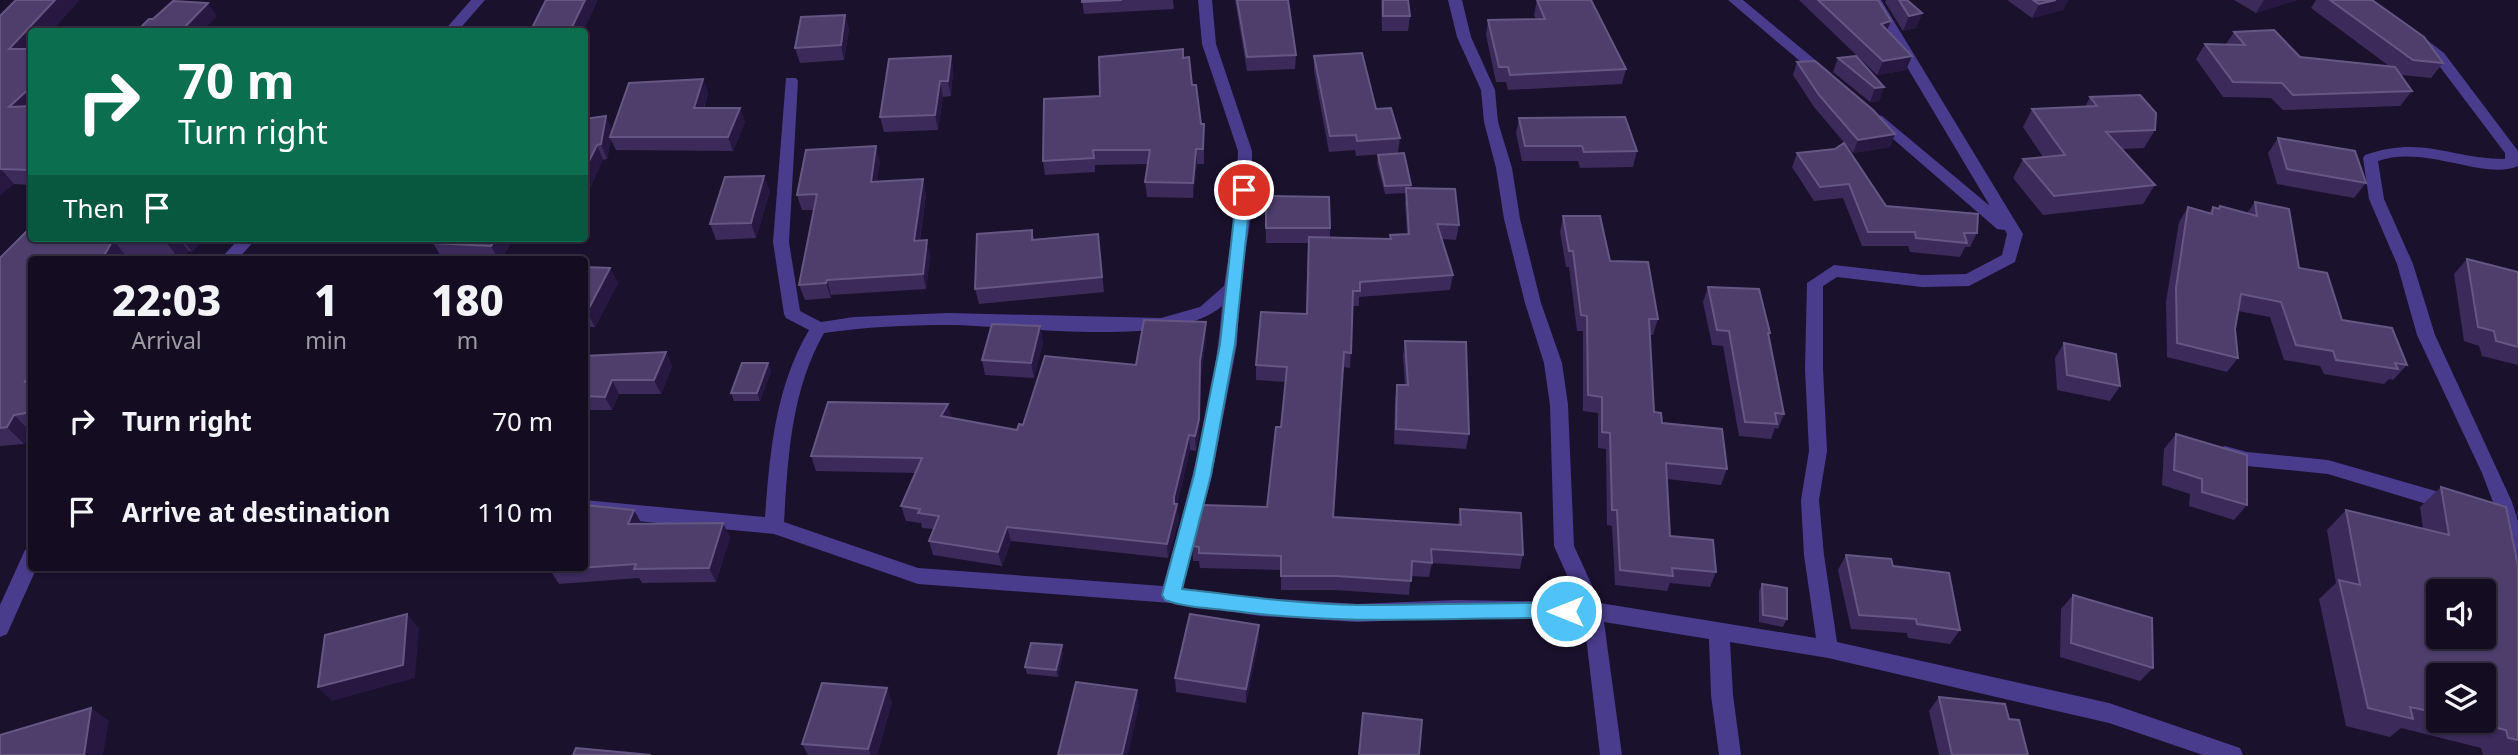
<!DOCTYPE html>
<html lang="en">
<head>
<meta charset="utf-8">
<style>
	:root { --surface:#140d22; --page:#211b2f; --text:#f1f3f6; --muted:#9d9ca5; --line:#332d40 }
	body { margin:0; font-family:"Noto Sans",sans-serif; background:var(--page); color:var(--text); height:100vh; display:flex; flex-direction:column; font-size:26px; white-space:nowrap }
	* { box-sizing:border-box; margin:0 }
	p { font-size:23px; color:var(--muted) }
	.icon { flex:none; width:38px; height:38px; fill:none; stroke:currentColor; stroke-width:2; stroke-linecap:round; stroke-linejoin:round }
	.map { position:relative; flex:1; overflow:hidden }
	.side { position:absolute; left:28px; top:256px; width:560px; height:315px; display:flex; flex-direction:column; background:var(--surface); border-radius:7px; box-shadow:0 2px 5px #0004,0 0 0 2px var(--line) }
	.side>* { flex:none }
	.banner { position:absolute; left:28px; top:28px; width:560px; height:214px; border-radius:7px; box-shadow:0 2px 5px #0004,0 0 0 2px var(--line); background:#0b6e4f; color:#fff; overflow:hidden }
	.tools { position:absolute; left:2426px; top:579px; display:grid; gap:14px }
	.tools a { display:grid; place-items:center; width:70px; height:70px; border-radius:7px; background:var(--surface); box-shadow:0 2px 5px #0004,0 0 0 2px var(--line); font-size:35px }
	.pin { position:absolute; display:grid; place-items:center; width:60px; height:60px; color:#fff; margin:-30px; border:4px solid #fff; border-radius:50%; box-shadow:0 2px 7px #0007 }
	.me { position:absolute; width:77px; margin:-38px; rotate:270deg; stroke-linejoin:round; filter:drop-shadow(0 0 5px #0008) }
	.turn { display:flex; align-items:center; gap:24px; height:147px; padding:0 35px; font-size:32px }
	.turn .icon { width:91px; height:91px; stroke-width:2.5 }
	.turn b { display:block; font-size:49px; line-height:60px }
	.then { display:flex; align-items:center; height:66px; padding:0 35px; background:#0003; gap:14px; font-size:26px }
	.eta { display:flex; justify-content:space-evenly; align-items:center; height:119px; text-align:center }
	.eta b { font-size:42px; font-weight:800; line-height:49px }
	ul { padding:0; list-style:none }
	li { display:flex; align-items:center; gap:21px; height:91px; padding:0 35px }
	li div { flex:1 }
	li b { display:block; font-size:26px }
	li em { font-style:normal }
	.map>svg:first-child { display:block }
</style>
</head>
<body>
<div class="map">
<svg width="2518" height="755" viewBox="0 0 2518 755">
	<rect width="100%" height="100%" fill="#1a112d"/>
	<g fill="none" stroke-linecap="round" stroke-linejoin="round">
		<!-- minor -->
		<g fill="#4a3c8c" fill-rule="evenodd">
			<path d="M471,0H485L457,32H443Z"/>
			<path d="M1198,0H1212L1216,44L1252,151V209L1240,288L1237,344L1212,475L1183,588L1260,598L1357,604L1456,600L1579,602L1554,546L1550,405L1544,363L1525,303L1504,219L1496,168L1484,122L1481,90L1457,37L1448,0H1462L1471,37L1495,90L1498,122L1512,168L1520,219L1541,303L1562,363L1568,405L1574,546L1600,603L1816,638L1804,555L1801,500L1809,451L1805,369L1807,283L1834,265L1922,275L1966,274L2002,255L2007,234L2005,230L1997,229L1870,119L1877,115L1882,116L1990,206L1867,0H1881L2023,234L2015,262L1969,286L1922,287L1837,277L1823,286V369L1827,451L1819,500L1824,555L1837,642L2109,703L2240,748L2243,755H2203L2109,723L1828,658L1730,642L1733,695L1741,755H1719L1711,695L1709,639L1604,622L1622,755H1600L1584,620L1456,618L1357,622L1260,616L1171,603L918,584L774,534L584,516V500L765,517C770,452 775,388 809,330L786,318L784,314L773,242L786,78H796L798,81L789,242L800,311L821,322L854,317L948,313L1161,318L1200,307L1224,286L1236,209L1238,151L1202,44ZM1222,306C1215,401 1188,494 1163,586L918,568L784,522C788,457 791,391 824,333C865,327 907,325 948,325C1014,325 1173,350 1222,306Z"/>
			<path d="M1728,0H1743L1831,73V79H1821Z"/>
			<path d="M2419,34L2444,53L2518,151V166C2485,181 2425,144 2378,161L2384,199L2413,264L2435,335L2512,502L2518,521V570L2511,568L2493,502L2482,473L2417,335L2397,264L2369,199L2363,158L2365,155C2423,135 2450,159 2505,159V153L2434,59L2412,38Z"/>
			<path d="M240,238H257L238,259H220Z"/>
			<path d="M2225,446L2247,452L2328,460L2453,496L2460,499L2462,504L2460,509L2453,512L2328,474L2247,466L2219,458L2216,453L2219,448Z"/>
			<path d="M32,548V567H37L7,634L0,637V605L25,550Z"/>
		</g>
	</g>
	<!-- wall -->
	<g fill="#3b2a5a" fill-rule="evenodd">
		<path d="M1082,0H1173L1174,9L1084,14Z"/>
		<path d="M1235,0H1288L1296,55L1295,69L1247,71Z"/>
		<path d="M1381,0H1408L1410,16L1408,31H1382Z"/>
		<path d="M1537,0L1626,69L1622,84L1508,90L1506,82H1496L1486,35L1488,20L1536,19L1534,15Z"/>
		<path d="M1799,0H1878L1887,30L1912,56L1906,70L1877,75Z"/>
		<path d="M1886,0H1907L1922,13L1916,28L1903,31L1885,2Z"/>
		<path d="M2007,0H2068L2063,10L2032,18Z"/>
		<path d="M2234,0H2297L2256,13Z"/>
		<path d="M2316,0H2372L2443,63L2431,78L2401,75L2412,91L2400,106L2283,110L2271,98L2223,97L2196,59L2205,44H2226L2234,32L2300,57L2389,66L2311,8Z"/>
		<path d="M845,15L849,29L844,60L800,63L795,48Z"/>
		<path d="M0,16L32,32V185L14,184L0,195Z"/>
		<path d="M951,56L953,71L951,96L943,97L938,130L884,132L880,117Z"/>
		<path d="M1314,56L1376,109L1400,138L1398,153L1356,156L1355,150L1329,152L1314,71Z"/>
		<path d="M1183,58L1192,85L1201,124H1204V164H1197L1193,198L1147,197L1145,182L1148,164L1095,165V172L1045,175L1043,161L1100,96Z"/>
		<path d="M1838,58L1884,87L1879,101L1870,102L1833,72Z"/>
		<path d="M1797,62L1895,134L1890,147L1853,153L1814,107L1793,75Z"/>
		<path d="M703,79L708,93L704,108L745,122L733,151L616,150L611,140L607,159L603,160L584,119L612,130Z"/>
		<path d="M2090,97L2155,130L2144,148L2122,149L2155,185L2143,204L2043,215L2013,178L2023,159L2043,157L2023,127L2032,109L2085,107Z"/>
		<path d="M1519,118L1637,151L1633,167L1580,168L1578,161H1522L1516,133Z"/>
		<path d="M2278,138L2366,183L2354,198L2277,184L2268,153Z"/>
		<path d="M1797,153L1886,206L1977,233L1970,247H1965L1960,257L1910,252L1908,246H1862L1843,198L1814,201L1792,167Z"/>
		<path d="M1378,155L1411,185V188L1459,225L1456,240L1442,239L1453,275L1450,290L1359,297V306H1353L1350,368L1343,367L1333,517L1458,525L1460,509L1523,555L1520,569L1432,563L1429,577L1411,576L1409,595L1335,590H1281V570L1200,568L1199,561H1193L1192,546L1267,507L1281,427L1285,382L1256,380V365L1306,314L1308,243H1266V196L1330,228V238L1390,239V235L1407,234L1405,203L1406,193L1385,194L1377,163Z"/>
		<path d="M880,161L877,181L923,179L926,195L920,240L930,255L926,289L831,295V298L805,300L799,285L814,210H802L797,195Z"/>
		<path d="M770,191L756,238L716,240L710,224Z"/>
		<path d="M2255,202L2299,268L2342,320L2407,365L2393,380L2389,379L2384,384L2324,374L2320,366L2284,360L2270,317L2238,311L2235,329L2238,358L2227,372L2167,357L2166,302L2179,222L2188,207L2209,213L2213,207L2218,208L2220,206L2247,213Z"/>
		<path d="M1563,216L1610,261L1658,319L1653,335H1650L1654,412L1662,423L1727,469L1721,485L1667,479L1670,536L1716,572L1710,587L1670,583L1667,591L1615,585L1612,526L1607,525L1606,449L1598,448V413L1583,411V331H1577L1569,267H1566L1560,232Z"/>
		<path d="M1032,230L1034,239L1098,234L1104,292L979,304L975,289Z"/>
		<path d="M32,238H204L192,252L189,251L182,259L127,257L126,259H32V432L24,444L0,446V258Z"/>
		<path d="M436,238H514L501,259L442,258L433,243Z"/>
		<path d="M2467,259L2518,272V365L2482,356L2479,346L2464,341L2454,274Z"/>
		<path d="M584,267L618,283L595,327H584Z"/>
		<path d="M1708,287L1770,333L1769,337L1784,414L1778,429L1775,428L1771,439L1739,436L1723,346L1712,345L1703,302Z"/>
		<path d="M1040,326L1043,342L1034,378L985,375L982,360Z"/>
		<path d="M1206,337L1201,376L1199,434L1196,451L1190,450L1177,504L1179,519L1168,558L1011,541L1002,566L933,555L929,541L934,529L922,528L921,523L906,521L901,506L916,473L816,471L811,456L951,418L1017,430L1023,425L1136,365Z"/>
		<path d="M1405,341L1469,434L1466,449L1394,444L1395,400L1397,385H1405L1403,356Z"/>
		<path d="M2064,343L2120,386L2110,401L2057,390L2055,358Z"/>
		<path d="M584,347L587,348L591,356L666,352L672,366L661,394H619L612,410H584Z"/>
		<path d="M768,363L771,371L760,401H734L731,393Z"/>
		<path d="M2176,434L2247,505L2234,520L2189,506L2190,494L2162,485L2164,449Z"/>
		<path d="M2441,487L2518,566V755H2483L2481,748L2401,728L2390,737L2346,726L2319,599L2336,583L2327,530L2346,510L2423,529L2420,507ZM2438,676L2483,721H2438Z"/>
		<path d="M634,510L641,524L730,537L716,582L642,583L639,578L559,584L550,570Z"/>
		<path d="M1846,555L1893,566L1960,630L1950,644L1908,638L1907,633L1851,629L1838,570Z"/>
		<path d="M1762,584L1787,619L1783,627L1759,622V591Z"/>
		<path d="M2073,595L2153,668L2140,681L2060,657L2061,609Z"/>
		<path d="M1259,639L1246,703L1176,692L1175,678Z"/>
		<path d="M1063,652L1058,677L1027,674L1025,667Z"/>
		<path d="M1939,697L2009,719L2028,755H1939L1929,711Z"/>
		<path d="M892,702L877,755H808L802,744Z"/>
	</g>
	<!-- shaded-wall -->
	<g fill="#261841">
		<path d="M55,0H80L51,32H32V52L9,49Z"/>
		<path d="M585,0H598L583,32H572L571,29Z"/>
		<path d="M2056,0H2068L2063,10L2032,18L2039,4Z"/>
		<path d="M2264,0H2297L2256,13Z"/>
		<path d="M208,3L217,16L201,32H180Z"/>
		<path d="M1922,13L1916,28L1903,31L1909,16Z"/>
		<path d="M845,15L849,29L844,60L841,45Z"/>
		<path d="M1891,21L1885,35L1881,24Z"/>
		<path d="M951,56L953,71L951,96L948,81Z"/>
		<path d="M1912,56L1906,70L1877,75L1883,61Z"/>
		<path d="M703,79L708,93L699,122L694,108Z"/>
		<path d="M940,81L943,97L938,130L935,115Z"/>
		<path d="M32,86V113L9,107Z"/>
		<path d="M1884,87L1879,101L1870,102L1875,88Z"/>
		<path d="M740,108L745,122L733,151L728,137Z"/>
		<path d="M606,116L613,131L610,137L611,140L607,159L601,144Z"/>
		<path d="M1895,134L1890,147L1853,153L1858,140Z"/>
		<path d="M597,145L603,160L584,202V171Z"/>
		<path d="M876,146L880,161L875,197L871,182Z"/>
		<path d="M1196,149L1197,164L1193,198V183Z"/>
		<path d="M0,169H1L14,184L0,195Z"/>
		<path d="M764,176L770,191L756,238L751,223Z"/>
		<path d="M923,179L926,195L917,256L914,241Z"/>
		<path d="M172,238H178L189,251L182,259H179L167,243Z"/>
		<path d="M181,238H204L192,252Z"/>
		<path d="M496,238H514L501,259H498L491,246Z"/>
		<path d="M113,240L127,257L126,259H102Z"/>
		<path d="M927,240L930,255L926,289L923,274Z"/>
		<path d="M610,268L618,283L595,327L587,312Z"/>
		<path d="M827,280L831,295V298L826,283Z"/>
		<path d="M1206,322V337L1201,376L1199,434L1196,451L1195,436L1200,361Z"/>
		<path d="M1040,326L1043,342L1034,378L1031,363Z"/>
		<path d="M587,348L594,362L584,357Z"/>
		<path d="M666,352L672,366L661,394L654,380Z"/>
		<path d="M768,363L771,371L760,401L757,393Z"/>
		<path d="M32,370V391L25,382Z"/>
		<path d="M612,380L619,394L612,410L605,397Z"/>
		<path d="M32,404V419L26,413Z"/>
		<path d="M948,404L952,419L941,416Z"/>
		<path d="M14,415L31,432L24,444L7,427Z"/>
		<path d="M1189,435L1190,450L1175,512L1177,504L1179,519L1168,558L1167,544L1174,497Z"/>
		<path d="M634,510L642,524H628Z"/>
		<path d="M723,523L730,537L716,582L709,568Z"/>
		<path d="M1007,527L1011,541L1002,566L998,552Z"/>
		<path d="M407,614L419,628L415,678L332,701L318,687Z"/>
		<path d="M1259,625V639L1246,703V689Z"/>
		<path d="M1062,645L1063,652L1058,677L1056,670Z"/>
		<path d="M887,688L892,702L877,755H871L868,749Z"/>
		<path d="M1137,690L1139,706L1128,755H1122Z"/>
		<path d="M91,708L109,721L103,755H84Z"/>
	</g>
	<!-- building -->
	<g fill="#4d3e6c" stroke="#655783" stroke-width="2" fill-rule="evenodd">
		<path d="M16,0H55L9,49H32V86L9,107L32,106V137L30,139H32V170L0,169V16Z"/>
		<path d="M546,0H585L571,29H574L573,32H530Z"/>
		<path d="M1082,0H1122L1082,2Z"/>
		<path d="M1237,0H1288L1296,55L1247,57Z"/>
		<path d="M1383,0H1408L1410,16H1383Z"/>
		<path d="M1537,0H1591L1626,69L1510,75L1508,67H1499L1488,20L1545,19Z"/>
		<path d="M1818,0H1878L1891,21L1881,24L1912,56L1883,61Z"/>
		<path d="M1899,0H1907L1922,13L1909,16Z"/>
		<path d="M2033,0H2056L2039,4Z"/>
		<path d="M2330,0H2372L2424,37L2443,63L2413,60Z"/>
		<path d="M173,1L208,3L180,32H136L149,19H153Z"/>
		<path d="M845,15L841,45L795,48L801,17Z"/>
		<path d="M312,29L346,32H309Z"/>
		<path d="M2274,30L2300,57L2395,67L2412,91L2293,95L2282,83L2233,82L2205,44L2245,45L2234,32Z"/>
		<path d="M1183,49V58L1189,57L1192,85H1196L1201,124H1204L1203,149H1196L1193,183L1145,182L1150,150H1093L1094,158L1043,161L1044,99L1100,96L1099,57Z"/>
		<path d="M1362,53L1376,109L1391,108L1400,138L1357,141L1356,135L1330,136L1314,56Z"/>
		<path d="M951,56L948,81H940L935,115L880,117L889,59Z"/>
		<path d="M1856,56L1884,87L1875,88L1838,58Z"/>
		<path d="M1815,61L1873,110L1895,134L1858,140L1819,95L1797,62Z"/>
		<path d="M703,79L694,108H740L728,137H610L629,83Z"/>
		<path d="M2140,95L2156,113L2155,130L2106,132L2155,185L2054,196L2023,159L2065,155L2032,109L2097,106L2090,97Z"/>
		<path d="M606,116L601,144L597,145L584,171V119Z"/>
		<path d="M1625,117L1637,151L1584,152L1582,146H1525L1519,118Z"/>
		<path d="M2278,138L2355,151L2366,183L2287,169Z"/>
		<path d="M1844,143L1886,206L1978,214L1977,233H1964L1967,243L1916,238L1915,232H1868L1849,184L1820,187L1797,153L1835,149Z"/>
		<path d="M876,146L871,182L923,179L914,241L927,240L923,274L827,280L826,283L799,285L817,194L797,195L806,150Z"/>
		<path d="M1404,153L1411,185L1385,186L1378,155Z"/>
		<path d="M764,176L751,223L710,224L725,177Z"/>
		<path d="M1406,188L1455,189L1459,225L1437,224L1453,275L1360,282V291H1353L1351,353L1344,352L1333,517L1461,525L1460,509L1521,513L1523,555L1431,549L1432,563L1412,561L1411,581L1336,576H1281V556L1199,553V547L1192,546L1203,505L1267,507L1276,427H1281L1287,367L1256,365L1261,312L1307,314L1309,237L1391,239L1390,235L1409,234Z"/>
		<path d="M1266,196L1329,197L1330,228H1266Z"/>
		<path d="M2255,202L2289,209L2299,268L2327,273L2342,320L2392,328L2407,365L2395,363L2398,369L2336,360L2333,351L2296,345L2281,302L2241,294L2235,329L2238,358L2177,343L2176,288L2188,207L2212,214L2213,207L2219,209L2220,206L2257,216Z"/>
		<path d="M1563,216H1600L1610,261L1648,262L1658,319H1649L1654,412L1661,413L1662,423L1722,429L1727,469L1666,463L1670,536L1713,540L1716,572L1672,568L1673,576L1620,570L1617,510H1612L1610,433L1602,432V397L1588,395L1587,316L1581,315L1573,251H1569Z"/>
		<path d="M32,226V238H172L167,243L113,240L102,259H32V370L25,382L32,381V386L29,389H32V404L26,413L14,415L7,427L0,428V258Z"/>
		<path d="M1032,230V240L1098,234L1102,277L975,289L977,234Z"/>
		<path d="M436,238H496L491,246L433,243Z"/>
		<path d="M2467,259L2518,272V347L2496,341L2494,331L2478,327Z"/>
		<path d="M584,267L610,268L587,312H584Z"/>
		<path d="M1708,287L1759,289L1770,333H1768L1784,414L1775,413L1777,424L1745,422L1729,331L1717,330Z"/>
		<path d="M1144,320L1206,322L1200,361L1199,419L1195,436L1189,435L1174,497V504H1177L1167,544L1007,527L998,552L929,541L939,516L918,513L920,509L901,506L922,458L811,456L828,402L948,404L941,416L1017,430L1019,424L1023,425L1045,356L1136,365Z"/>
		<path d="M992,324L1040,326L1031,363L982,360Z"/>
		<path d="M1405,341L1466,342L1469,434L1396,429L1397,385H1408Z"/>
		<path d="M2064,343L2116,354L2120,386L2067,375Z"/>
		<path d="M666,352L654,380H612L605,397L584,396V356Z"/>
		<path d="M742,363H768L757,393H731Z"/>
		<path d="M2176,434L2247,455V505L2202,492V479L2174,470Z"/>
		<path d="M2441,487L2506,507L2518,566V740L2508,738L2506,730L2469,721H2483V676H2438V713L2410,707L2413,719L2368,708L2339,580L2360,585L2346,510L2449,535ZM2438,592H2483V637H2438Z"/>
		<path d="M584,505L634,510L628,524L723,523L709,568L634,569L636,564L550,570L551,567H584Z"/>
		<path d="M1846,555L1891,559L1893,566L1949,573L1960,630L1917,624L1916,619L1859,615Z"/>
		<path d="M1762,584L1787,588V619L1763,615Z"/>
		<path d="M2073,595L2152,618L2153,668L2071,643Z"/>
		<path d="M407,614L403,665L318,687L325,635Z"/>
		<path d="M1190,614L1259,625L1246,689L1175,678Z"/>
		<path d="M1031,643L1062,645L1056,670L1025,667Z"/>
		<path d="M1076,682L1137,690L1122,755H1058Z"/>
		<path d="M822,683L887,688L868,749L802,744Z"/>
		<path d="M1939,697L2005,704L2009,719L2019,720L2028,755H1952Z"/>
		<path d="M91,708L84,755H0V735Z"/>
		<path d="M1363,713L1422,720L1419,755H1359Z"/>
		<path d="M576,748L651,755H573Z"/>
	</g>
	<!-- route -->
	<path fill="#4fc3f7" stroke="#337fa1" stroke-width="2" d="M1244,185L1251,190L1235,344L1211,475L1182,589C1240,596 1299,604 1358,605C1427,605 1496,602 1566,603L1572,605L1575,611L1572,616L1566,618C1455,617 1344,626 1234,611C1212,608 1186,608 1165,600L1162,595L1194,475L1220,344L1237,190Z"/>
</svg>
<div class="tools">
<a><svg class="icon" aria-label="sound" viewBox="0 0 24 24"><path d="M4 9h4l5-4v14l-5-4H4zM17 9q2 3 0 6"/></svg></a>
<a><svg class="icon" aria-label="layers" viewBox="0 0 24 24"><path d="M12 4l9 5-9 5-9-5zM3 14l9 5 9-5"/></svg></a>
</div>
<div class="pin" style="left:1244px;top:190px;background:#d93025"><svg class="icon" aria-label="arrive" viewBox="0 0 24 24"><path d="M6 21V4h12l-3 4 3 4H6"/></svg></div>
<svg class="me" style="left:1566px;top:611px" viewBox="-20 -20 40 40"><circle r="17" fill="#4fc3f7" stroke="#fff" stroke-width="3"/><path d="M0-11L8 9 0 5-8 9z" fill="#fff"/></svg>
<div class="banner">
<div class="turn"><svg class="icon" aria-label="right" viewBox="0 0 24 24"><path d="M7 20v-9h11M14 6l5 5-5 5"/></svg><div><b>70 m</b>Turn right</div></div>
<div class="then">Then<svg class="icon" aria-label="arrive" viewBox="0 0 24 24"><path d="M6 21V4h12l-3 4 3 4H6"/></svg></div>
</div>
<section class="side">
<div class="eta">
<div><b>22:03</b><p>Arrival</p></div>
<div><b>1</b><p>min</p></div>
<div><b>180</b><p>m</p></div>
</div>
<ul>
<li><svg class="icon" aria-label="right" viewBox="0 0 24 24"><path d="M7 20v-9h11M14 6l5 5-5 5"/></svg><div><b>Turn right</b></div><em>70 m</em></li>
<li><svg class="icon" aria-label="arrive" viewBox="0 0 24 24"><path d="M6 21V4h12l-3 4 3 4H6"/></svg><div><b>Arrive at destination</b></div><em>110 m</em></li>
</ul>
</section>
</div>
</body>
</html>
